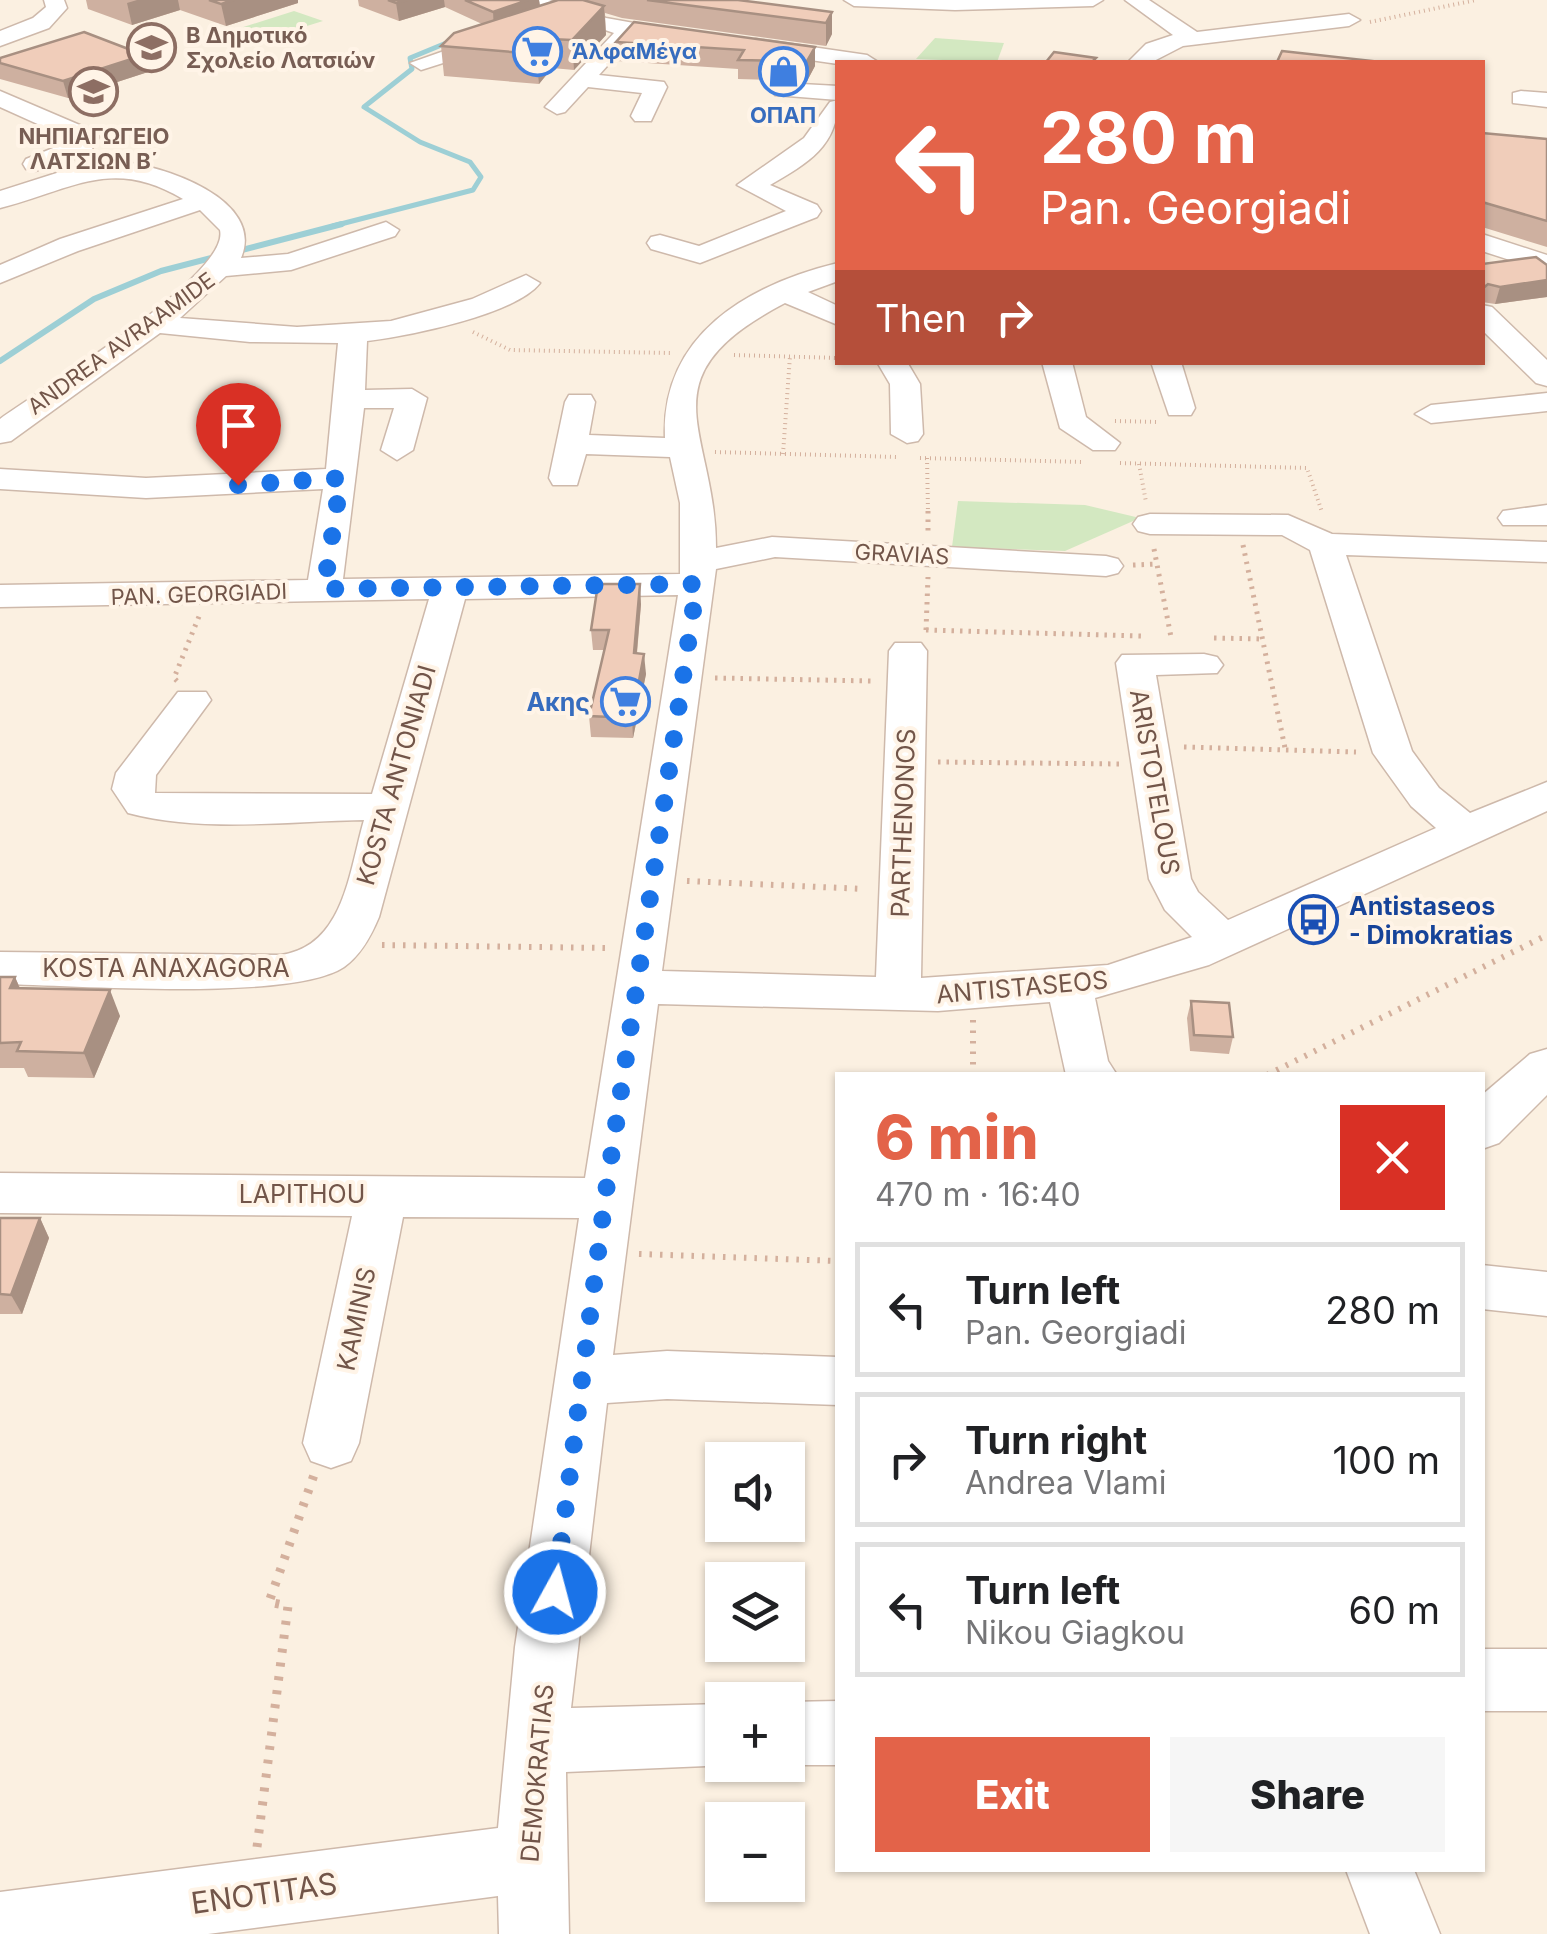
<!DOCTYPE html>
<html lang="en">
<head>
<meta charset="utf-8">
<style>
	:root { --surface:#fff; --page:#f6f6f6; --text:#202124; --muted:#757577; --line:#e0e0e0; --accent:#e36349 }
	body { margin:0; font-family:Inter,sans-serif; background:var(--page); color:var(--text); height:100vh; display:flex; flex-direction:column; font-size:38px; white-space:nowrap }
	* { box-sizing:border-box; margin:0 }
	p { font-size:32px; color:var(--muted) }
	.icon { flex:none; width:55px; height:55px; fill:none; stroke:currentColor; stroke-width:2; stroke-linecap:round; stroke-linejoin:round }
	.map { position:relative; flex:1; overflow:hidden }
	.drawer { position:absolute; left:835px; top:1072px; width:650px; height:800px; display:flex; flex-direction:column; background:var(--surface); border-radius:0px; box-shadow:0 2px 8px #0004 }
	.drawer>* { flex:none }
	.hud { position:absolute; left:835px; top:60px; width:650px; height:305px; border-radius:0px; box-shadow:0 2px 8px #0004; background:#e36349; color:#fff; overflow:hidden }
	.fabs { position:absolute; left:705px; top:1442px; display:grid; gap:20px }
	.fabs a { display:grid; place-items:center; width:100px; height:100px; border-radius:0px; background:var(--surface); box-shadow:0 2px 8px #0004; font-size:50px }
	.pin { position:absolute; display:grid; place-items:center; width:85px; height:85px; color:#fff; margin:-102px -42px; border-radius:50% 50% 50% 0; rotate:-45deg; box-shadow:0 0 10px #0007 }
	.pin .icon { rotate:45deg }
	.me { position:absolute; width:110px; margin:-55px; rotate:7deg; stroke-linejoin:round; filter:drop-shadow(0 0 8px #0008) }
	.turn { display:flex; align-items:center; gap:35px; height:210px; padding:0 40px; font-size:45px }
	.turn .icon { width:130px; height:130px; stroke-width:2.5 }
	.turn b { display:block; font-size:70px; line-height:85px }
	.then { display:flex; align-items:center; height:95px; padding:0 40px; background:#0003; gap:20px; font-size:38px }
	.round { display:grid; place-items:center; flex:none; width:105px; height:105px; border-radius:0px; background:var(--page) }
	.headline { display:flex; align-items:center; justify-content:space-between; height:170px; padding:0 40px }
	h1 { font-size:60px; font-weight:800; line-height:75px; color:var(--accent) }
	.cta { display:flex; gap:20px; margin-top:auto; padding:20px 40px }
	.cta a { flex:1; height:115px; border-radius:0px; background:var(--accent); color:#fff; font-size:40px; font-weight:800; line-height:115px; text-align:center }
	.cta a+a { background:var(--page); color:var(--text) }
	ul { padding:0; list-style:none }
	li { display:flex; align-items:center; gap:30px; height:135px; margin:0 20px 15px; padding:0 20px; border:5px solid var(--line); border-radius:0px }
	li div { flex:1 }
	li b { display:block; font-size:38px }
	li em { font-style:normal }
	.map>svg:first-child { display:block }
</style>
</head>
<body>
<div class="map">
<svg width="1547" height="1934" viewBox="0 0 1547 1934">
	<rect width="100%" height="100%" fill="#fbf0e1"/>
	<!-- green -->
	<g fill="#d3e8c1">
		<path d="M294,11L323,21L265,39L237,29Z"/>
		<path d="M935,38L1004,43L997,62L916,59Z"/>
		<path d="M958,501L1085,505L1140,518L1065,551L952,547Z"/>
	</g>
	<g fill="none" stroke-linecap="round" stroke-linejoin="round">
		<!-- stream-far1 -->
		<path stroke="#9dcfd5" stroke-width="5" d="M333,226L473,190L481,177L470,162L420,142L364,107L412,69L410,58L456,39"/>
		<!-- stream -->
		<path stroke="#9dcfd5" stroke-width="6" d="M0,361L94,299L161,271L342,224"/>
		<defs>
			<g id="minor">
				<path d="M44,0H64L67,8L49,28L0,46V31L33,18L46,7Z"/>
				<path d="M518,0H549L606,18L695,34L698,39L687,46L634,36L599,75L664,82L667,87L651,121H635L631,116L642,93L588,87L565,112L557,114L545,107L614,33Z"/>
				<path d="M844,0H1103L1093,6L955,10L854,6Z"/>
				<path d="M1125,0H1149L1197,32L1349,14L1360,20L1349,26L1183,46L1152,62H1128L1146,44L1173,35Z"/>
				<path d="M498,32L509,38L506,43L421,70L410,63Z"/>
				<path d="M756,39L867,55L878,62L838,64L748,51V41Z"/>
				<path d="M783,83L838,86V100L775,95V85Z"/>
				<path d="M0,91L96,132L99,137L89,154L35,171L26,169L23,164L26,159L73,140L0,107Z"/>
				<path d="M1521,91L1547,93V107L1513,103V93Z"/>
				<path d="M838,100C838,146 808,163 770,185L817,205L821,211L817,217L700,263L651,249L647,243L651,237L660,235L699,246L786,211L737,185L804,138L830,102Z"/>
				<path d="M117,161C162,165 266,199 241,258L288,254L386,222L399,230L395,236L291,270L226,276L180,318L297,327L391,321L472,299L526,275L540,283C515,315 408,336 367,341L365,390L412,389L427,398L413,450L397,460L381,450L394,408H364L343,579L680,574V503L670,457L586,454L577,485H553L549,478L565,402L569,395H591L595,402L589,435L665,438C661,335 747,285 838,263V281L808,292L838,306V325L785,303C640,379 716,428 716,548L772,537L1106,556L1118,559L1123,566L1118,573L1106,576L775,557L716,569L662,971L876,977L889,651L895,643H921L927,651L921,978L1108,965L1192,937L1165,910L1149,879L1116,663L1122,655L1204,654L1217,657L1223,665L1217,673L1156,675L1191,879L1198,892L1228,920L1436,828L1411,806L1373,753L1310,550L1282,535L1150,534L1138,531L1133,524L1138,517L1150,514L1288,515L1332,534L1547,542V562L1346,555L1412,751L1439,788L1470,813L1547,782V811L1209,965L1095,998L1108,1061L1117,1075H1066L1050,1002L938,1011L658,1004L613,1355L667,1351L838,1357V1405L667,1399L607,1403L571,1708L722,1704V1765H730L566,1772L569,1934H499L498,1896L208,1934H0V1892L498,1828L515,1647L579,1218L403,1217L359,1443L351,1461L331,1468L311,1461L303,1443L352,1216L0,1213V1173L585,1178L678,595L465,599L379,917C371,936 361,955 344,967C292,1002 72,985 0,984V952L281,955C344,946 349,872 364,820C287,821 202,833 128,813L112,789L116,773L178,692H206L211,700L156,775L155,793L372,794L429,599L0,607V585L308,580L323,489L146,498L0,489V469L146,478L326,469L338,343L250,342L160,333L11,441L0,443V419C38,391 231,275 220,230L200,210L78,251L0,283V265L60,239L183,199C112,156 71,190 0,208V191L63,171Z"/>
				<path d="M1482,234L1547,255V272L1482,251Z"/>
				<path d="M1482,305L1492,307L1547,360V386L1536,383L1482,330Z"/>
				<path d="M877,362H907L920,384L923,434L918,441L907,443L891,434L890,384Z"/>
				<path d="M1042,362H1072L1086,417L1120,443L1115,450H1093L1060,428Z"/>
				<path d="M1151,362H1181L1195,408L1191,415H1169Z"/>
				<path d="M1547,393V411L1431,423L1415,414L1431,405Z"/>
				<path d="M1547,505V525H1503L1498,518L1503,511Z"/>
				<path d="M1547,1049V1095L1499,1143L1482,1149V1095L1530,1054Z"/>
				<path d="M1482,1265L1547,1272V1316L1482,1309Z"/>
				<rect x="1482" y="1649" width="65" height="62"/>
				<path d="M838,1701V1765H785L788,1702Z"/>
				<path d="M1346,1870H1414L1440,1934H1370Z"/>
			</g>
		</defs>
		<!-- minor casing -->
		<use href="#minor" stroke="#ceb9ab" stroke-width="3"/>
		<!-- path-far3 -->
		<g stroke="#d4b09d" stroke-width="4" stroke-dasharray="1 4" stroke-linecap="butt">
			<path d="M1370,22L1476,0"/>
			<path d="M473,332L510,350L671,353"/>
			<path d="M734,355L838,358"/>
			<path d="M1012,362L1032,363"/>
			<path d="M1115,421L1158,422"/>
			<path d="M715,452L898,457"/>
			<path d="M783,454L790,356"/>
			<path d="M920,458L1083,462"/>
			<path d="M927,458L928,513"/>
			<path d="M1120,463L1307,468L1322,512"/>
			<path d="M1139,464L1146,502"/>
		</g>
		<!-- path-far2 -->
		<g stroke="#d4b09d" stroke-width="5" stroke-dasharray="2.5 6" stroke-linecap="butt">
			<path d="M928,511V535"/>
			<path d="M1243,545L1285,748"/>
			<path d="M1154,549L1171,637"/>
			<path d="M1133,565L1157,564"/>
			<path d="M926,630L1141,636"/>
			<path d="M926,630L928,577"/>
			<path d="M1214,638L1263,639"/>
			<path d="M715,678L873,681"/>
			<path d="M177,681L174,678L200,614"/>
			<path d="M1184,747L1356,752"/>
			<path d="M938,762L1120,764"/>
		</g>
		<!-- path-far1 -->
		<g stroke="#d4b09d" stroke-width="6" stroke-dasharray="2.5 8" stroke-linecap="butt">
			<path d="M687,881L865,889"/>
			<path d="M382,945L609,948"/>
			<path d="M973,1020V1075"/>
			<path d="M1267,1075L1547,935"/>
			<path d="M639,1254L838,1261"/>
		</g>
		<!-- path -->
		<path stroke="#d4b09d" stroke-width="9" stroke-dasharray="4 10" stroke-linecap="butt" d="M257,1847L288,1606L269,1602L314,1475"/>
		<!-- minor -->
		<use href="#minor" fill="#fff" fill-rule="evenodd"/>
	</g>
	<!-- wall -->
	<g fill="#ceb0a0">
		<path d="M86,0H298V3L226,26L180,10L132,25L88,9Z"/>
		<path d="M358,0H539L540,6L558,0H738L832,12V34L826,46L622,18L605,13L606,35L574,70L552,68L539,84L444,76L441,46L482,24L445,7L399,21L359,6Z"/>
		<path d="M616,42L815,47V66L807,81L738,79V69L617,61Z"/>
		<path d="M144,55L148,72L68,98L0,79V58Z"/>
		<path d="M1482,133L1547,139V247L1482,227Z"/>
		<path d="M1482,264L1547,265V297L1495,304L1482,302Z"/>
		<path d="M641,604L637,654L646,674L633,738L591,737L589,716L605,650H593L591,630Z"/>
		<path d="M0,977H15L20,988L120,1016L94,1078L28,1077L24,1068H0Z"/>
		<path d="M1191,1001L1233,1037L1229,1054L1190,1051L1187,1018Z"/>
		<path d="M0,1218H40L49,1238L22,1314H0Z"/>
	</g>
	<!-- shaded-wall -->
	<g fill="#a89082">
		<path d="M137,0H178L180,10L132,25L127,3Z"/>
		<path d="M234,0H298V3L226,26L221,4Z"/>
		<path d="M408,0H444L445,7L399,21L396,3Z"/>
		<path d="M528,0H539L541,14L494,30L493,12Z"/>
		<path d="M604,6L606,35L574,70L572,40Z"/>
		<path d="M832,12V34L826,46V23Z"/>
		<path d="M550,39L552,68L539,84L536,54Z"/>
		<path d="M815,47V66L807,81V61Z"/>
		<path d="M144,55L148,72L68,98L63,81Z"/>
		<path d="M1547,280V297L1495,304L1500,287Z"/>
		<path d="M640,584L641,604L635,673L634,653Z"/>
		<path d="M644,654L646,674L633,738L632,718Z"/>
		<path d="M15,977L26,1003L10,988Z"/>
		<path d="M110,990L120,1016L94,1078L84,1053Z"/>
		<path d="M40,1218L49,1238L22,1314L11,1295Z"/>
	</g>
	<!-- building -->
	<g fill="#f0cdba" stroke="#a89082" stroke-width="2.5">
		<path d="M209,0H234L221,4Z"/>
		<path d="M388,0H408L396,3Z"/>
		<path d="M465,0H528L493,12Z"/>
		<path d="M558,0H583L604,6L572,40L550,39L536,54L441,46L454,33Z"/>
		<path d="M647,0H738L832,12L826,23Z"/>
		<path d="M634,22L815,47L807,61L738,60L744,50L616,42Z"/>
		<path d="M84,32L144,55L63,81L0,63V58Z"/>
		<path d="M1282,51L1373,61V62H1277Z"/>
		<path d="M1054,52L1096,58L1092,62H1046Z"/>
		<path d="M1482,133L1547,139V221L1482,202Z"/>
		<path d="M1536,257L1547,265V280L1500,287L1488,284L1482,289V264Z"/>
		<path d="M598,584H640L634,653L644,654L632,718L589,716L609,630H591Z"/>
		<path d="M0,977H15L10,988L110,990L84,1053L17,1051L21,1042L0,1043Z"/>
		<path d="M1191,1001L1229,1003L1233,1037L1194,1035Z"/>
		<path d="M0,1218H40L11,1295L0,1294Z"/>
	</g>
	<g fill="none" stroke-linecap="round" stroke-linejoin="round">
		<!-- route -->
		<path stroke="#1a73e8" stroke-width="18" stroke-dasharray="0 32.4" d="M238,485L341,478L324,589L697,584L605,1198L555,1592"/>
	</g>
	<!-- icons -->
	<defs>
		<symbol id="school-ring" viewBox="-11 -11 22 22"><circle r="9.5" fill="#fff4e7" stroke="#8d6e63" stroke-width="1.5"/><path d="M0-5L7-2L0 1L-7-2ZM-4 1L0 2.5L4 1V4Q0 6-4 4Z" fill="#8d6e63"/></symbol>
		<symbol id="supermarket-ring" viewBox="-11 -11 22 22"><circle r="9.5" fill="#fff4e7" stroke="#3f7fe0" stroke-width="1.5"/><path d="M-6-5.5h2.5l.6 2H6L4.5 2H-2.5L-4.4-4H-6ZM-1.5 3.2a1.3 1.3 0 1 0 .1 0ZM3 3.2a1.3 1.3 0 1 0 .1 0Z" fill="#3f7fe0"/></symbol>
		<symbol id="shop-ring" viewBox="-11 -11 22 22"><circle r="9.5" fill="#fff4e7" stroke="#3f7fe0" stroke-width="1.5"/><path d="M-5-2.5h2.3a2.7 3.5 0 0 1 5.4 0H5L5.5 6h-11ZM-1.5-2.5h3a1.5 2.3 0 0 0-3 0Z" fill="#3f7fe0"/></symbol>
		<symbol id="bus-ring" viewBox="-11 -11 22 22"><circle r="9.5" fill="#fff4e7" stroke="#1a4fb4" stroke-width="1.5"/><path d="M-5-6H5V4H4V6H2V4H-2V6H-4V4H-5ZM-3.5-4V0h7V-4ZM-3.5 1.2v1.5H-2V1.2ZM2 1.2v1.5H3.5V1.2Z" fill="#1a4fb4"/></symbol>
	</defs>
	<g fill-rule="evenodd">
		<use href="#school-ring" x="124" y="20" width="55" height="55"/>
		<use href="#supermarket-ring" x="510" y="24" width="55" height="55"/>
		<use href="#shop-ring" x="756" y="44" width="55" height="55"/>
		<use href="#school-ring" x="66" y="64" width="55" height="55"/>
		<use href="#supermarket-ring" x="598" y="674" width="55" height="55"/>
		<use href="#bus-ring" x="1286" y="892" width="55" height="55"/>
	</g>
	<g text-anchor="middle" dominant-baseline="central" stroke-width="8" stroke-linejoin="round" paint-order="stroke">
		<!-- far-education labels -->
		<g font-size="22" font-weight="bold" fill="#785e54" stroke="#fff4e7" text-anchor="start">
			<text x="186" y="35">Β Δημοτικό<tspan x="186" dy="25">Σχολείο Λατσιών</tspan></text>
			<text x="94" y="136" text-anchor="middle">ΝΗΠΙΑΓΩΓΕΙΟ<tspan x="94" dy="25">ΛΑΤΣΙΩΝ Β΄</tspan></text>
		</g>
		<!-- far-shop labels -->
		<g font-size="22" font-weight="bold" fill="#366cbe" stroke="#fff4e7" text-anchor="start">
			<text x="572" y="51">ΆλφαΜέγα</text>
			<text x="783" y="115" text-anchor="middle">ΟΠΑΠ</text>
		</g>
		<!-- far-street labels -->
		<g font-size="22" fill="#725549" stroke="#fff4e7">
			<text transform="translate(121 343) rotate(-36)">ANDREA AVRAAMIDE</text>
			<text transform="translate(902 554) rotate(3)">GRAVIAS</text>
			<text transform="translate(199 594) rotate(-2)">PAN. GEORGIADI</text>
		</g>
		<!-- shop labels -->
		<g font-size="25" font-weight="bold" fill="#366cbe" stroke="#fff4e7" text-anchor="end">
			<text x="590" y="702">Ακης</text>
		</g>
		<!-- street labels -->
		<g font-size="25" fill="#725549" stroke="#fff4e7">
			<text transform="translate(396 775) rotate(-74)">KOSTA ANTONIADI</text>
			<text transform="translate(1155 782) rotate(80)">ARISTOTELOUS</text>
			<text transform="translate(903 823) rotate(-88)">PARTHENONOS</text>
			<text x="166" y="968">KOSTA ANAXAGORA</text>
			<text transform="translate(1022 987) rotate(-5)">ANTISTASEOS</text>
			<text x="302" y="1194">LAPITHOU</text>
			<text transform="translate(356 1319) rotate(-78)">KAMINIS</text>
			<text transform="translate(537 1773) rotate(-85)">DEMOKRATIAS</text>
		</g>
		<!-- transit labels -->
		<g font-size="25" font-weight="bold" fill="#164399" stroke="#fff4e7" text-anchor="start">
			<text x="1349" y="906">Antistaseos<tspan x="1349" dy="29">- Dimokratias</tspan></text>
		</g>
		<!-- near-street labels -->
		<g font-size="30" fill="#725549" stroke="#fff4e7">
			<text transform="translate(264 1893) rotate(-8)">ENOTITAS</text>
		</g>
	</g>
</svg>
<div class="fabs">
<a><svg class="icon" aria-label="sound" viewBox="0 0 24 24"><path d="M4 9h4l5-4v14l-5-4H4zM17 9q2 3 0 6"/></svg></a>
<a><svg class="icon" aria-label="layers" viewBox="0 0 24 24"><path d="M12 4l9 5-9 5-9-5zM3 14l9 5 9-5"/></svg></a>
<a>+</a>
<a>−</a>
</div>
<div class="pin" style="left:238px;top:485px;background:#d93025"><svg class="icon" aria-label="arrive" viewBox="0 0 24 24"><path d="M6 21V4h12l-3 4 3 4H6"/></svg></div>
<svg class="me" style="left:555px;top:1592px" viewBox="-20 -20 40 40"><circle r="17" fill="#1a73e8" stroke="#fff" stroke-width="3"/><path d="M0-11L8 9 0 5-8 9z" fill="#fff"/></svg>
<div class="hud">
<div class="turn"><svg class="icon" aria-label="left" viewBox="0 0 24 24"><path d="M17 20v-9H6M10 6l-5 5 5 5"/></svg><div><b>280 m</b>Pan. Georgiadi</div></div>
<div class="then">Then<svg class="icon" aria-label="right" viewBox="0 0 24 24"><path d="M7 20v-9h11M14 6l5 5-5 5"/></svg></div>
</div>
<section class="drawer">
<div class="headline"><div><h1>6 min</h1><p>470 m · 16:40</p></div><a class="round" style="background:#d93025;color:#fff"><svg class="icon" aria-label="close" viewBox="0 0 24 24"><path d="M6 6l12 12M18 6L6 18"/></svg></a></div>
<ul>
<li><svg class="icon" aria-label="left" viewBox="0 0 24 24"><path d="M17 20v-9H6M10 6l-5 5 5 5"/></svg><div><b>Turn left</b><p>Pan. Georgiadi</p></div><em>280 m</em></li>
<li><svg class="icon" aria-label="right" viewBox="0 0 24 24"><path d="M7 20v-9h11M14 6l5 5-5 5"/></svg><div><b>Turn right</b><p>Andrea Vlami</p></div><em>100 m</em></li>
<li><svg class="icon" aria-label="left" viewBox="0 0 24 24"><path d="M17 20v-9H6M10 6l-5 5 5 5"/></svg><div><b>Turn left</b><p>Nikou Giagkou</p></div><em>60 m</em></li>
</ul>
<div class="cta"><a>Exit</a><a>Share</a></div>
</section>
</div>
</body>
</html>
